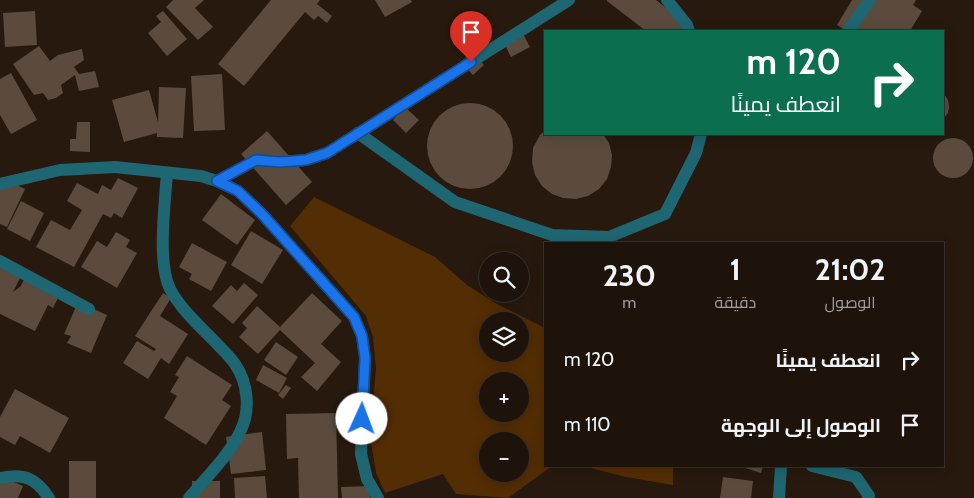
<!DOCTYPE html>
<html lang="ar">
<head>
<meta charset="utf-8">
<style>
	:root { --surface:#1d130a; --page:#251c13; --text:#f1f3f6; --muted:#a09e9c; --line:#3b322b }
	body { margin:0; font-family:Cabin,Cairo,sans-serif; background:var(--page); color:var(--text); direction:rtl; height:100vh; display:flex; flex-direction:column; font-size:19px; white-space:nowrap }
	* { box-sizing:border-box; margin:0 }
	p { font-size:16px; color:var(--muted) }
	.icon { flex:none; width:28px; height:28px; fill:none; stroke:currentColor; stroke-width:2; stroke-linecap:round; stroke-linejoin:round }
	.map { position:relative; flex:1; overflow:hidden; direction:ltr }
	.panel { position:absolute; left:544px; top:242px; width:400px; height:225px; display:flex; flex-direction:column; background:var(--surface); border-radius:0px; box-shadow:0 2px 12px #0003,0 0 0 1px var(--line); direction:rtl }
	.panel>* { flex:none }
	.banner { position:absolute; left:544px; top:30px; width:400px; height:105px; border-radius:0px; box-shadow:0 2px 12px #0003,0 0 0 1px var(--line); direction:rtl; background:#0b6e4f; color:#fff; overflow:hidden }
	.fabs { position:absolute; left:479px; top:252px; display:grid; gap:10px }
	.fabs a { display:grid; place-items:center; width:50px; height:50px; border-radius:50%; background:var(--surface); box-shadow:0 2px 12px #0003,0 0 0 1px var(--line); font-size:25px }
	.pin { position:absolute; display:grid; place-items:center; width:42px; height:42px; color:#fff; margin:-51px -21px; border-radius:50% 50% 50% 0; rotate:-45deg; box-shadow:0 0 5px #0007 }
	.pin .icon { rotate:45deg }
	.me { position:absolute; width:55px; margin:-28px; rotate:2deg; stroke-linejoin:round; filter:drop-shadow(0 0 4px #0008) }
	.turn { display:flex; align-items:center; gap:18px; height:105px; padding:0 20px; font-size:22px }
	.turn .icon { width:65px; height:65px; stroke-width:2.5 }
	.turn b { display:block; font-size:35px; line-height:42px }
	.eta { display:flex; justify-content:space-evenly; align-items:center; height:85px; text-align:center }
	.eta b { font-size:30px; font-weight:700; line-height:35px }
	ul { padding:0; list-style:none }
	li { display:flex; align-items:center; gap:15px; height:65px; padding:0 20px }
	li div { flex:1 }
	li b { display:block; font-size:19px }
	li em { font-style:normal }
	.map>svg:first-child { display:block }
</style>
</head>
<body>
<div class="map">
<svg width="974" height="498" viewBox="0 0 974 498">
	<rect width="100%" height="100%" fill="#27190e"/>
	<!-- green -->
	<g fill="#532d04" fill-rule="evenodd">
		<path d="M314,197L435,257L467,285L497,304L545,328V466H552L508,498L456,494L443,474L385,493L376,473L370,436L376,369L373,337L366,316L290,226ZM488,321H520V354H488ZM488,381H520V414H488ZM488,441H520V474H488Z"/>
		<path d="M583,466H673V485L626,477Z"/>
	</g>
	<!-- building -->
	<g fill="#5a4b3e">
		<path d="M173,0H204L195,8L213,27L198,40L166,7Z"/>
		<path d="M271,0H320L317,4L332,16L327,23L318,16L314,20L305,12L244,86L218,64Z"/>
		<path d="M375,0H411L412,2L385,17Z"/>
		<path d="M607,0H656L693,29L692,31H646L607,1Z"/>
		<path d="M852,0H916L913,5L922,11L910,31H847L837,25Z"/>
		<path d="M35,11L37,45L5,47L3,13Z"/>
		<path d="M163,11L187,39L167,56L148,33L161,22L156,16Z"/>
		<path d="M522,32L530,47L511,57L503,41Z"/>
		<path d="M39,46L50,61L58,55L82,49L84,60L74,67L79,74L95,71L99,87L79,91L75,75L61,85L63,93L56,98L48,100L43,93L34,95L13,64Z"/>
		<path d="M473,51L484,65L473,75L461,62Z"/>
		<path d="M11,73L37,120L11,134L0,115V79Z"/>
		<path d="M222,74L225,130L194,131L191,76Z"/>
		<path d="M159,87L186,88L183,138L157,137V133L124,142L112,100L149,90L158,122Z"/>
		<path d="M942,91L948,100L949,107L948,113L942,121Z"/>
		<circle cx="470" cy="146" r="43"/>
		<path d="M405,107L419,120L406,133L393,120Z"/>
		<path d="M77,122H90V152L70,151V139H76Z"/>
		<path d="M545,130V134H603L609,143L612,155L611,167L607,179L599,189L588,196L576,199L563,198L552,194L542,186L535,175L532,162L533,148L540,135Z"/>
		<path d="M267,131L312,182L286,205L241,154Z"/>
		<circle cx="953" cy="158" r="20"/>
		<path d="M118,178L138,188L122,218L114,213L111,218L103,214L74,267L36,247L51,220L70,230L82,210L67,201L77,183L98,194L102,185L111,190Z"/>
		<path d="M4,179L25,189L7,227L0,224V188Z"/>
		<path d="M221,194L255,220L237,245L202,220Z"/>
		<path d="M21,201L44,213L30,241L7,229Z"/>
		<path d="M251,231L283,250L262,284L231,265Z"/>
		<path d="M116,232L130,240L126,247L137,253L117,288L81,267L97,241L107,247Z"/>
		<path d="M192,243L227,262L211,291L189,279L192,274L179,267Z"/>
		<path d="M0,268L24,270L13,292L21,286L26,275L61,292L53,308L48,305L35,331L0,314Z"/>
		<path d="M244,283L258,295L233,324L212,306L231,285L237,291Z"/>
		<path d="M163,293L171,298L160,316L188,334L169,364L161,358L148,379L123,363L137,341L154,351L156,349L135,336Z"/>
		<path d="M312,293L342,321L321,344L341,362L317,391L301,377L315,363L280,330L258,354L239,337L247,328L242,323L257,306L280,327Z"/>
		<path d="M78,302L107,315L91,353L67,343L71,336L64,334Z"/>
		<path d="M276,342L298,357L286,375L264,360Z"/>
		<path d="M187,356L232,385L222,400L231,406L206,445L164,418L177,396L170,392L179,377L175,375Z"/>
		<path d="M263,365L287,378L279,393L256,380Z"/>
		<path d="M286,385L291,388L283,399L278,395Z"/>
		<path d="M15,389L69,418L50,453L20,436L15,445L0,437V417Z"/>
		<path d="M336,413L338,498H299L298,458L287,459L286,414Z"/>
		<path d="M262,432L266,470L231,474L226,437Z"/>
		<rect x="69" y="461" width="27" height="37"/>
		<path d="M739,466H763L761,473Z"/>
		<path d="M0,476L23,486L18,498H0Z"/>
		<path d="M265,476L267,498H235L234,478Z"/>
		<path d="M723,477L753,481L751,498H720Z"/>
		<rect x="192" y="481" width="28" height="17"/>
		<path d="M370,486V498H342L341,487Z"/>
	</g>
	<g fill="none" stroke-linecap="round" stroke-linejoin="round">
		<!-- minor -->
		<g stroke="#1e6672" stroke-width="12">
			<path d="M667,0L687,25L689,31"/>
			<path d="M848,31L870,0"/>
			<path d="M358,133L455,202L552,235L609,237L665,214L696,153L701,134"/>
			<path d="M167,173C165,203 157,263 170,289C182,311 201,327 217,344C223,350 230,357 235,364C248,383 251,411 240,432C230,454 205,479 189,498"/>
			<path d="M217,181L256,160L281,162L306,160L327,153L569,0"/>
			<path d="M0,184L60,170L115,167L201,176L217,181L238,191L262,214L354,317L362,336L365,358L361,454L367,479L378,498"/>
			<path d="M0,261L89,309"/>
			<path d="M812,466L856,477L869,496L868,498"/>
			<path d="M0,478C24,473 36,478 49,498"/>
			<path d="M779,498L781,466"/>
		</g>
	</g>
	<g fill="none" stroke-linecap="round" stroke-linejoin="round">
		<defs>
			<path id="route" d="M362,419L365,358L362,336L354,317L262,214L238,191L217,181L256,160L280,162L306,160L327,153L471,62"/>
		</defs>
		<!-- route casing -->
		<use href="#route" stroke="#114b97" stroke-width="12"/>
		<!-- route -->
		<use href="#route" stroke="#1a73e8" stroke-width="9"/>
	</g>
</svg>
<div class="fabs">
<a><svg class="icon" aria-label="search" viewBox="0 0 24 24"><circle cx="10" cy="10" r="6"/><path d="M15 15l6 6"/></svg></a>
<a><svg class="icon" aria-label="layers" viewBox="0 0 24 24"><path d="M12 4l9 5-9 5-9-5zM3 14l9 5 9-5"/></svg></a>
<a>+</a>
<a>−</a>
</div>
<div class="pin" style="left:471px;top:62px;background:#d93025"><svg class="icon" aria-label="arrive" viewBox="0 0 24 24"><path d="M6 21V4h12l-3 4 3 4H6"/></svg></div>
<svg class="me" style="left:362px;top:419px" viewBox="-20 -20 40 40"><circle r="19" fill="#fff"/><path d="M0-13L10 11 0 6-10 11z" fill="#1a73e8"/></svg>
<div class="banner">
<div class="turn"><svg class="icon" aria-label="right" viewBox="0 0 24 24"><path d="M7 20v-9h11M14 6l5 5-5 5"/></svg><div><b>120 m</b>انعطف يمينًا</div></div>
</div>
<section class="panel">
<div class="eta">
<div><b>21:02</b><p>الوصول</p></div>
<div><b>1</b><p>دقيقة</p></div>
<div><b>230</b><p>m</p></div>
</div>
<ul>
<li><svg class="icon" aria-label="right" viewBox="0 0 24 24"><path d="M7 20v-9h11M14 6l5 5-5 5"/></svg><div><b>انعطف يمينًا</b></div><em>120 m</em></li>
<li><svg class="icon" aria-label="arrive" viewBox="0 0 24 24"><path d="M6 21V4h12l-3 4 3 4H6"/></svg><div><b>الوصول إلى الوجهة</b></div><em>110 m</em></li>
</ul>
</section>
</div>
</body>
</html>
